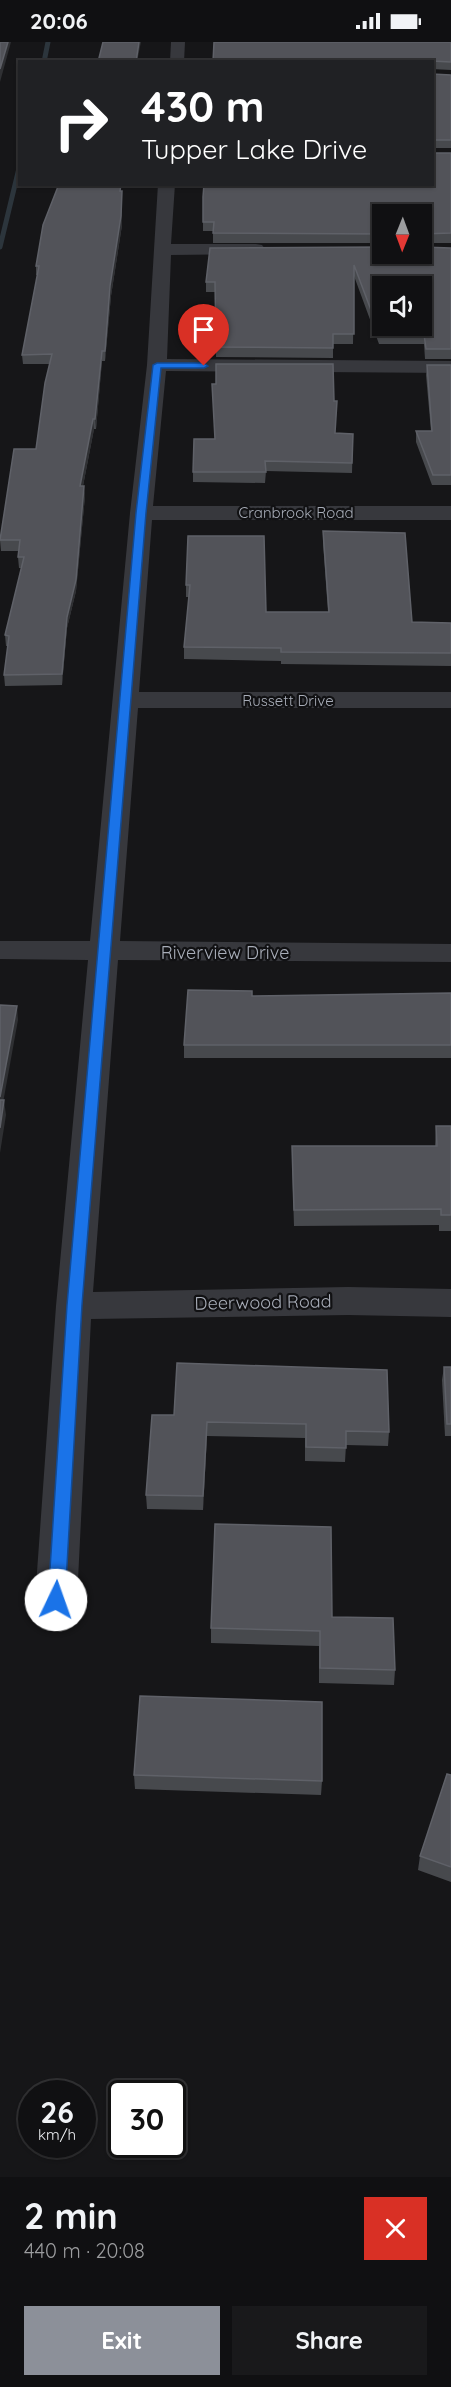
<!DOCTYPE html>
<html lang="en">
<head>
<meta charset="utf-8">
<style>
	:root { --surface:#101012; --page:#19191b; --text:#f1f3f6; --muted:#9c9d9f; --line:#303032; --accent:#8c9099 }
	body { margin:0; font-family:Quicksand,sans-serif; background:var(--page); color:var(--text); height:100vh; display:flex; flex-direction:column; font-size:22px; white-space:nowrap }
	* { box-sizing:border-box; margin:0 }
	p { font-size:20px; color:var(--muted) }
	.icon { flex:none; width:33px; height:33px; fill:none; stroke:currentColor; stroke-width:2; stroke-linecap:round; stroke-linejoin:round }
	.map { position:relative; height:2135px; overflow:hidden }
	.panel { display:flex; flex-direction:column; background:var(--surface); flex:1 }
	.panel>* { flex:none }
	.hud { position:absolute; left:18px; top:18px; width:416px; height:126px; border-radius:0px; box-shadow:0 2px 4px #0004,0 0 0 2px var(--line); background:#202124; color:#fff; overflow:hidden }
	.needle { width:39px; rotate:181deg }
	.controls { position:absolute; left:372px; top:162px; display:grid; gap:12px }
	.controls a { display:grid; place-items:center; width:60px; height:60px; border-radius:0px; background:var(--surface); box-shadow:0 2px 4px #0004,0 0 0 2px var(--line); font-size:30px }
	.speed { position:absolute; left:18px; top:2038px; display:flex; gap:12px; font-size:30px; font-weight:700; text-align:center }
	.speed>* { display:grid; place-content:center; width:78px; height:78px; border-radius:50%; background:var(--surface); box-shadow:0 2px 4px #0004,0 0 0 2px var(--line); line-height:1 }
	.speed small { font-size:15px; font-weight:400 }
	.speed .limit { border:3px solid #111; border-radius:9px; background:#fff; color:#111 }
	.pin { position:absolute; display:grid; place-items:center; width:51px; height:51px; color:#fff; margin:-62px -26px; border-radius:50% 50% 50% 0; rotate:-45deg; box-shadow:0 0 6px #0007 }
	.pin .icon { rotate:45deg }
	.me { position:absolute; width:66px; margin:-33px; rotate:3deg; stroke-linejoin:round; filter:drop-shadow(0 0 4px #0008) }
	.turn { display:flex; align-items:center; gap:21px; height:126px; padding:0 24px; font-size:27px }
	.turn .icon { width:78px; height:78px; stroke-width:2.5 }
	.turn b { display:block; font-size:42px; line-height:51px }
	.round { display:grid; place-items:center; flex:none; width:63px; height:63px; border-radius:0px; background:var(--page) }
	.summary { display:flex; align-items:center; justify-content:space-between; height:102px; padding:0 24px }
	h1 { font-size:36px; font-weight:700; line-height:45px }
	.action { display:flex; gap:12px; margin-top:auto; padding:12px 24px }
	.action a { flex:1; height:69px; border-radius:0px; background:var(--accent); color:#fff; font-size:24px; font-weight:700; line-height:69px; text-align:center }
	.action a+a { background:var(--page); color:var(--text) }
	.status { display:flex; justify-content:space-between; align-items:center; height:42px; padding:0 30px; background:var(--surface); direction:ltr }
	.status svg { height:16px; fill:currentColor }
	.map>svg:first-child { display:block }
</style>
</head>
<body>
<div class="status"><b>20:06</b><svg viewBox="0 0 49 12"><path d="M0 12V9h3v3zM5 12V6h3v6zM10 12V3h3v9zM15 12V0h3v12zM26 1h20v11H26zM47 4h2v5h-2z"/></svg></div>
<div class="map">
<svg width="451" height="2135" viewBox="0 0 451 2135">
	<rect width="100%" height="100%" fill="#161618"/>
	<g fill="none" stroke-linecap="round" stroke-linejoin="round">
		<!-- stream -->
		<g stroke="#2c353c" stroke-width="5">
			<path d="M44,20L48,0"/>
			<path d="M0,205L20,122"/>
		</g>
		<!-- minor -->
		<g fill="#37383d" fill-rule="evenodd">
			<path d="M171,0H185L184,20H170Z"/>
			<path d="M158,142H175L171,202H256L262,203L265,207L262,211L256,212L171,213L167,317L451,319V331L166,329L153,464H451V478H152L139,650H451V666H138L120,899L451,902V920L118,918L93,1250L348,1245L451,1247V1275L348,1273L91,1277L77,1558L71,1571L56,1576L41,1571L35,1558L56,1264L88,918L0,917V899H90L130,471L147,323Z"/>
		</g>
	</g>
	<!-- wall -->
	<g fill="#47494d">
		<path d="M451,0V28L432,27V20Z"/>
		<path d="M432,32L451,33V106H432Z"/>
		<path d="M451,111V201H422V172H382V201H213V189H203V155Z"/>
		<path d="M121,149L122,158V183L111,254L105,319H102L96,387H94L83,444L85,454L76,549L67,586L62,643L5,644L4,633L8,604H6L5,593L22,526H19L18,515L19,509H1L0,498L36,407L50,322H23L22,313L38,233H36V224Z"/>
		<path d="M451,206V317H425L424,302H379L354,234L353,302H333V316L216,315L215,250H206V240Z"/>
		<path d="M427,323H451V443H432L416,400V389H431L426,333Z"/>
		<path d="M335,391L353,392L352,431L266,429L265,441L193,440V430L214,397Z"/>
		<path d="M323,489L412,580L451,581V624L281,622V619L184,617V605L189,555H186V543L188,494L266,570H328L323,501Z"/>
		<path d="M451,951V1016H184V1003L252,954Z"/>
		<path d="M436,1084H451V1189H439V1183L294,1184L292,1120V1104H435Z"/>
		<path d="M177,1321L389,1390L388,1404L346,1403L345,1420L305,1419V1396L207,1394L203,1468L147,1467L146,1453L174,1373Z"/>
		<path d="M444,1325H451V1394H445L442,1338Z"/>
		<path d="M332,1575L395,1628L394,1643L319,1641V1604L211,1601V1586Z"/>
		<path d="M134,1733L322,1739L321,1753L135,1747Z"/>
		<path d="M451,1733V1840L418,1828L420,1814Z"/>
	</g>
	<!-- shaded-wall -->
	<g fill="#2f3033">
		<path d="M8,0H11L0,40V27Z"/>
		<path d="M139,0H141L137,20H136Z"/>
		<path d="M122,149V183L111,254L105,319V309L110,244Z"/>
		<path d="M102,309V319L96,387L95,377Z"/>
		<path d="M93,377L94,387L81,454L80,444Z"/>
		<path d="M84,444L85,454L76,549L67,586L62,643V632L67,575Z"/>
		<path d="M17,964L18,978L1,1072L0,1055Z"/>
		<path d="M4,1058L6,1073L0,1111V1086Z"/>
		<path d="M207,1380V1394L203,1468V1454Z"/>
	</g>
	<!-- building -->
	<g fill="#525359" stroke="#5f6168" stroke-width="1.5" fill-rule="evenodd">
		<path d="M0,0H8L0,27Z"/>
		<path d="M103,0H139L136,20H98Z"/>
		<path d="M214,0H451V20L431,19L213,20Z"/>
		<path d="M432,32L451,33V98H432Z"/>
		<path d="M432,111H451V191L422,192V172H382V192L213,191L214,180H203V155L204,142H432Z"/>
		<path d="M59,142H121L120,149H122L121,174L110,244L105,309H102L95,377H93L80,444H84L76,538L67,575L62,632L4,633L9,594L5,593L24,515H18L20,498H0L14,407H36L45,341L52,312L22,313L39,224H36L43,183Z"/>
		<path d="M382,205V212H422V205L451,206V307H426L424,292H380L354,223V292H333V306L216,305L215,240H206L210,206ZM382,244H422V284H382Z"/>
		<path d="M216,322H333L334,359H337L335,391L353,392L352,421L265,419L266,430H193L194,397H215L212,342H216Z"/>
		<path d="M427,323H451V433H433L416,389H432Z"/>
		<path d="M323,489L405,491L412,580L451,581V611L281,610V606L184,605L190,543H186L188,494H264L266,570H329Z"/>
		<path d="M188,948L252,949V954L451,951V1003H184Z"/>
		<path d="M0,963L17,964L0,1055Z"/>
		<path d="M0,1058H4L0,1086Z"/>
		<path d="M436,1084H451V1173H441V1167L294,1168L292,1104H437Z"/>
		<path d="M177,1321L387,1328L389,1390L346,1389V1406L306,1405V1382L207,1380L203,1454L146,1453L152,1373H174Z"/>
		<path d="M444,1325H451V1382H447Z"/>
		<path d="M215,1482L331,1485L332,1575L393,1576L395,1628L320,1626V1589L211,1586Z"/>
		<path d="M140,1654L322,1660V1739L134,1733Z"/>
		<path d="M447,1732L451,1733V1825L420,1814Z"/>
	</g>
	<!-- route -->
	<path fill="#1a73e8" stroke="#114b97" stroke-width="1.5" d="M157,321H204L208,324L204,326H161L146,471L82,1263L65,1558L62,1563L56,1566L50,1563L48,1558L67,1263L136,471L153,323Z"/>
	<g text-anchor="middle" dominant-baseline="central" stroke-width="4.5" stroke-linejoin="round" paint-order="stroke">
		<!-- far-street labels -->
		<g font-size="15" fill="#a8adb8" stroke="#111113">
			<text x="296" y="470">Cranbrook Road</text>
			<text x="288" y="658">Russett Drive</text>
		</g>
		<!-- street labels -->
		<g font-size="18" fill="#a8adb8" stroke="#111113">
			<text x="225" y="910">Riverview Drive</text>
			<text transform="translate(263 1260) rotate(-1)">Deerwood Road</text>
		</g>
	</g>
</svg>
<div class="controls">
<a><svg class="needle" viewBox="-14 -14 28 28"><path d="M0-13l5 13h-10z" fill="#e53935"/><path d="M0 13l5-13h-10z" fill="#9c9d9f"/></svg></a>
<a><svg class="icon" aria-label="sound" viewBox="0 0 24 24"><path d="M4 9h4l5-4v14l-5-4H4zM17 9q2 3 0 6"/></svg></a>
</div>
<div class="speed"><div>26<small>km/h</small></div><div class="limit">30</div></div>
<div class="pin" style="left:204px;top:324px;background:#d93025"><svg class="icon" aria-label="arrive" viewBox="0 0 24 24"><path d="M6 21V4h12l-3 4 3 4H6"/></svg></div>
<svg class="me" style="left:56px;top:1558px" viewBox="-20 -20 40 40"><circle r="19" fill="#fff"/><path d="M0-13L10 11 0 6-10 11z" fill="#1a73e8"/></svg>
<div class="hud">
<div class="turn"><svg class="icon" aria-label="right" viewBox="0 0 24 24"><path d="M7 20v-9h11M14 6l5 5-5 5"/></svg><div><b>430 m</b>Tupper Lake Drive</div></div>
</div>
</div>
<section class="panel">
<div class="summary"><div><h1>2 min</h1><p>440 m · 20:08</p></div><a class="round" style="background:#d93025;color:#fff"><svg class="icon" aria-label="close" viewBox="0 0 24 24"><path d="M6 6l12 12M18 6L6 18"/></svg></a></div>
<div class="action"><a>Exit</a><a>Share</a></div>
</section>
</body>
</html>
